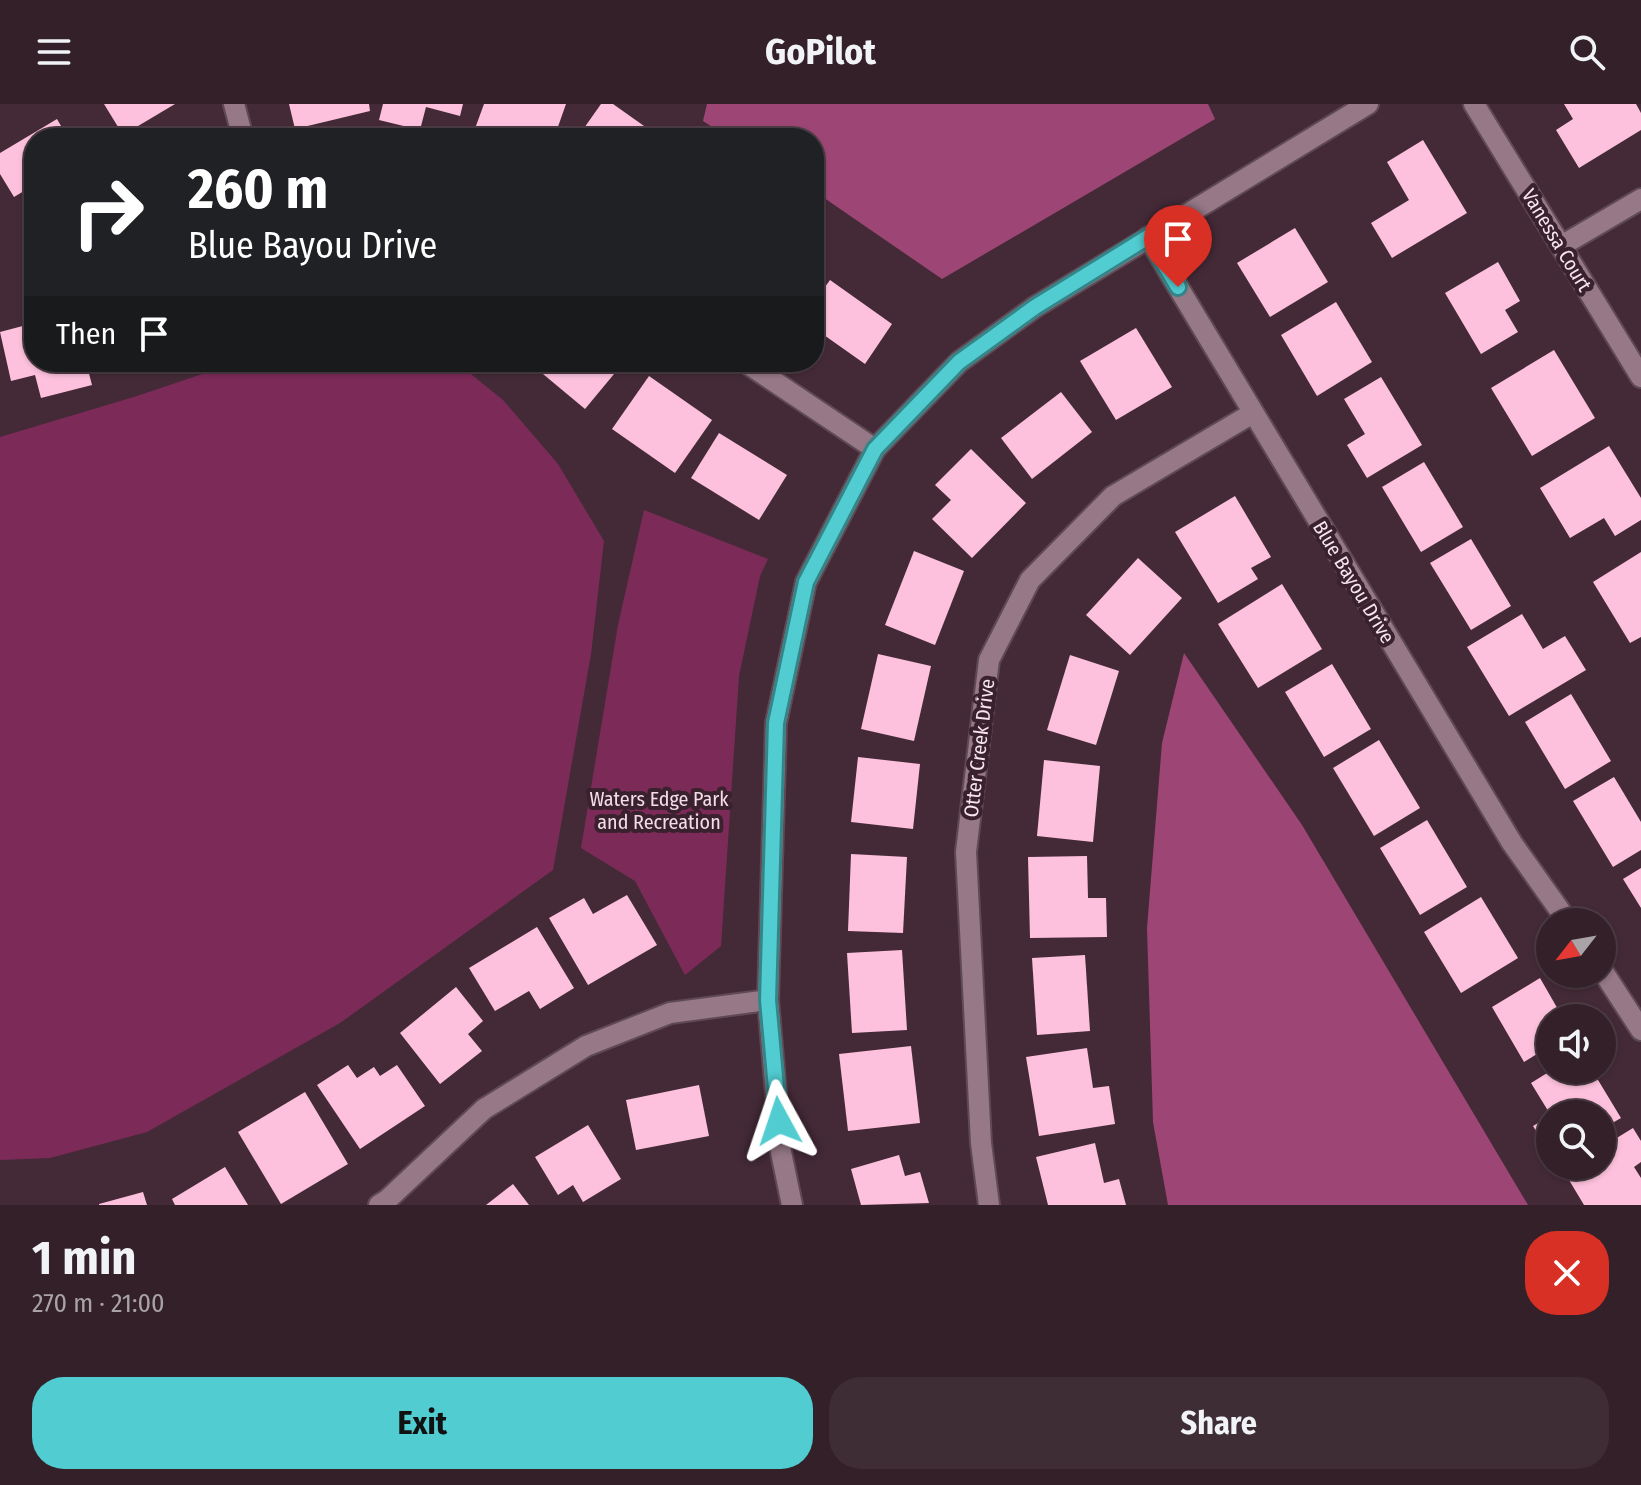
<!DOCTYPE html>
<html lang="en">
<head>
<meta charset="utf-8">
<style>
	:root { --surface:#332029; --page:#3e2d35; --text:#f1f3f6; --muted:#a9a3a8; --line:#4e3e46; --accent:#51ccd1 }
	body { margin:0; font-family:"Fira Sans Condensed",sans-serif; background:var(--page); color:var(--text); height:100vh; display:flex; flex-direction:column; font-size:30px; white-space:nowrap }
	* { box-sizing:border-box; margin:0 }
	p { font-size:26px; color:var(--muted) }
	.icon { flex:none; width:44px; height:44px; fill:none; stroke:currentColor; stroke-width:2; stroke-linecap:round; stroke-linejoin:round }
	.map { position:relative; height:1101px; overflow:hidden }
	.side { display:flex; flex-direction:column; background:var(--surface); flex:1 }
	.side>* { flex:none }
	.banner { position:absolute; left:24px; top:24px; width:800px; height:244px; border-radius:32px; box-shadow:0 2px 6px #0004,0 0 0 2px var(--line); background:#202124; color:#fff; overflow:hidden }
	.needle { width:52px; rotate:239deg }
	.buttons { position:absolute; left:1536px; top:804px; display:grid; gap:16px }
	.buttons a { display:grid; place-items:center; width:80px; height:80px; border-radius:50%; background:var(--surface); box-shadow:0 2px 6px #0004,0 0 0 2px var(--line); font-size:40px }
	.pin { position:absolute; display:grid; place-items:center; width:68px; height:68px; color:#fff; margin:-82px -34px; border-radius:50% 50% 50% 0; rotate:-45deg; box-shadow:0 0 8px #0007 }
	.pin .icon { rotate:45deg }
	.me { position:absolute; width:88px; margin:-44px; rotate:355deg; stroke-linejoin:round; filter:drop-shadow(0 0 6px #0008) }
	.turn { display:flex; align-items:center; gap:28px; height:168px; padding:0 32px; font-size:36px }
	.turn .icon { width:104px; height:104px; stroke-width:2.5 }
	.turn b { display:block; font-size:56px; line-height:68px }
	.then { display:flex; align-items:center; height:76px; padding:0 32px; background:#0003; gap:16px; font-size:30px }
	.round { display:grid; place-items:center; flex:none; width:84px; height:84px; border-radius:32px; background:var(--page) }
	.head { display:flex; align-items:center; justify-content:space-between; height:136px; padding:0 32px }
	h1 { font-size:48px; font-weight:700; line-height:60px }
	.action { display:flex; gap:16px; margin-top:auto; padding:16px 32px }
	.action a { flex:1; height:92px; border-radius:32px; background:var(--accent); color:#111; font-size:32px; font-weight:700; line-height:92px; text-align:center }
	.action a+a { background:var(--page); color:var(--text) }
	header { display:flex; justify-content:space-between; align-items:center; height:104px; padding:0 32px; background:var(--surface); font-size:36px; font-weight:700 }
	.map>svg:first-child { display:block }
</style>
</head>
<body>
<header><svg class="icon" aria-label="menu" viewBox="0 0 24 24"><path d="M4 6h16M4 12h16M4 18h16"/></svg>GoPilot<svg class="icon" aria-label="search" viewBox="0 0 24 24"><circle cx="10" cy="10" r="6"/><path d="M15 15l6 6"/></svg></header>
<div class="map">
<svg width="1641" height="1101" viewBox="0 0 1641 1101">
	<rect width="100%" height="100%" fill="#442a37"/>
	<!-- green -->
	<g fill="#7c2b59">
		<path d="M238,258H456L503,296L558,360L604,437L591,550L553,766L340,919L147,1028L50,1054L0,1056V333L137,292Z"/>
		<path d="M644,406L768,455L760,472L739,572L721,842L685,871L635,777L581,744L618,521Z"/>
	</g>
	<!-- water -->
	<g fill="#9d4675">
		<path d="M707,0H1208L1215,15L942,175L814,87V34H729L703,17Z"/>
		<path d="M1184,549L1302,721L1528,1101H1168L1153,1018L1147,824L1162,639Z"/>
	</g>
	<!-- building -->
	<g fill="#fdc1dd">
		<path d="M104,0H175L123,31Z"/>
		<path d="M289,0H369L370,7L295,25Z"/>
		<path d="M383,0H463L460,12L426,3L420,26L379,16Z"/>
		<path d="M484,0H566L554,34H545L516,24L513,34H483L473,30Z"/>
		<path d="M601,0H613L661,34H577Z"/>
		<path d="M1564,0H1636L1641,9V26L1579,64L1556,26L1573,15Z"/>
		<path d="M57,15L68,34H34V81L14,93L0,70V49Z"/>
		<path d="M1423,36L1467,109L1392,154L1371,119L1409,96L1387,58Z"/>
		<path d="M1295,124L1328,178L1270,213L1237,159Z"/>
		<path d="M1498,158L1520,197L1505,206L1518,228L1481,250L1445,189Z"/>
		<path d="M830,176L892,220L865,260L814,224V198Z"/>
		<path d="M1336,198L1372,258L1317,292L1281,231Z"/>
		<path d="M34,219V258H86L92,281L41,294L35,271L11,277L0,228Z"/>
		<path d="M1136,224L1172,283L1116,316L1080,257Z"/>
		<path d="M1554,246L1595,314L1532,352L1491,284Z"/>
		<path d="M129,258H161L162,261L131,268Z"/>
		<path d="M543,258H624L585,305L537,265Z"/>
		<path d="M649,272L712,316L675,369L612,325Z"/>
		<path d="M1381,273L1422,341L1367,374L1347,341L1365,330L1344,295Z"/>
		<path d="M1061,288L1092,328L1032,375L1001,334Z"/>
		<path d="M719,329L787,371L759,416L691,374Z"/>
		<path d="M1609,342L1641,394V416L1615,432L1604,414L1570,434L1540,384Z"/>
		<path d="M971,345L1026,399L972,454L932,415L951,396L935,381Z"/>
		<path d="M1424,358L1463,423L1421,448L1382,383Z"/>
		<path d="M1235,392L1271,453L1251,464L1258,475L1218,499L1175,428Z"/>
		<path d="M1471,435L1511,502L1471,526L1430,459Z"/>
		<path d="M914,447L964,467L935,541L885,521Z"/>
		<path d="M1641,448V533L1630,539L1593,478Z"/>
		<path d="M1138,454L1182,494L1130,551L1086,511Z"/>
		<path d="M1282,480L1322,545L1258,584L1218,520Z"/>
		<path d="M1522,510L1543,545L1565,532L1586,566L1509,612L1467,543Z"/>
		<path d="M878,550L931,562L914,637L861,625Z"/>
		<path d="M1070,551L1119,567L1096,641L1047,626Z"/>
		<path d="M1332,560L1371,625L1324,653L1285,588Z"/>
		<path d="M1571,590L1611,657L1565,685L1525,618Z"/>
		<path d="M1379,636L1420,704L1374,732L1333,664Z"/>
		<path d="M858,653L920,660L913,725L851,718Z"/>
		<path d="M1044,656L1100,662L1093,738L1037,732Z"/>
		<path d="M1614,673L1641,718V746L1613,763L1573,697Z"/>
		<path d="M1427,716L1467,783L1420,811L1380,744Z"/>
		<path d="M851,750L907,753L903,829L848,827Z"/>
		<path d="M1087,752L1088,794H1106L1107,833L1030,834L1028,753Z"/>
		<path d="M1641,764V804L1623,775Z"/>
		<path d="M627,791L657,841L588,881L549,814L584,794L593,810Z"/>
		<path d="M1481,793L1518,854L1461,889L1424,828Z"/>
		<path d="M537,823L574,884L540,905L529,887L495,907L469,864Z"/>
		<path d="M902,846L907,926L852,929L847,849Z"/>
		<path d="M1085,851L1090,927L1037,931L1032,854Z"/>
		<path d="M1540,874L1563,914H1550V942L1524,958L1492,903Z"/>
		<path d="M456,883L483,917L468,930L482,947L440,980L400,929Z"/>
		<path d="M911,942L920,1019L848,1027L839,950Z"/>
		<path d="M1087,944L1093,984L1109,982L1115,1020L1039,1032L1026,953Z"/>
		<path d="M348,961L357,974L374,963L380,972L397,961L425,1002L360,1045L317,981Z"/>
		<path d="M1552,966H1592L1621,1014L1602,1025V1010H1550L1531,979Z"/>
		<path d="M699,981L709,1032L636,1046L626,996Z"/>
		<path d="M305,988L348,1060L281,1100L238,1028Z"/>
		<path d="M1550,1012V1050L1533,1022Z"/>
		<path d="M588,1021L621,1075L583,1098L573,1081L558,1091L535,1053Z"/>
		<path d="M1633,1024L1641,1037V1058L1634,1063L1641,1074V1101H1584L1563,1066L1570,1062H1602V1043Z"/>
		<path d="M1095,1039L1104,1079L1119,1075L1126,1101H1048L1036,1053Z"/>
		<path d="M899,1051L905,1072L920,1068L929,1099L861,1101L851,1065Z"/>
		<path d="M225,1063L248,1101H175L172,1095Z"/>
		<path d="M513,1080L529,1101H486Z"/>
		<path d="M143,1088L147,1101H99V1100Z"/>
	</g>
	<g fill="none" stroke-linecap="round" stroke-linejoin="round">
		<defs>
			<g id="minor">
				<path d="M234,0L243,34"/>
				<path d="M1474,0L1641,273"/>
				<path d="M1148,133L1512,739L1568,818"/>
				<path d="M1561,142L1641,95"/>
				<path d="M745,258L875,345"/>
				<path d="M1602,866L1641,926"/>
				<path d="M379,1101L387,1096L484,1005L586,942L670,909L768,896"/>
				<path d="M989,1101L981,1039L966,748L989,556L1030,476L1113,392L1253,309"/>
			</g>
			<path id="tertiary" d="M792,1101L781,1048L768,896L776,619L806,478L875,345L959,258L1035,203L1368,0"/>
		</defs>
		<!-- minor casing -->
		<use href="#minor" stroke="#5f4954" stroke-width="24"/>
		<!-- tertiary casing -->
		<use href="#tertiary" stroke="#5f4954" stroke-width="24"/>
		<!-- minor -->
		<use href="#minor" stroke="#967886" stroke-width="20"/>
		<!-- tertiary -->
		<use href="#tertiary" stroke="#967886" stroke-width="20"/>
	</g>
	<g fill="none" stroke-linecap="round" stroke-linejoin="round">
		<defs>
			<path id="route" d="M779,1017L768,896L776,619L806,478L875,345L959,258L1035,203L1148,133L1178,183"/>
		</defs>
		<!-- route casing -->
		<use href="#route" stroke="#358588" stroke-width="20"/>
		<!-- route -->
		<use href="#route" stroke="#51ccd1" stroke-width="14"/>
	</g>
	<g text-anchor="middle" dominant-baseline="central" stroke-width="8" stroke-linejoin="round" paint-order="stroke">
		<!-- street labels -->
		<g font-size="20" fill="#f7e6ee" stroke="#39212d">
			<text transform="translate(1557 136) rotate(59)">Vanessa Court</text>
			<text transform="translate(1354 478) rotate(59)">Blue Bayou Drive</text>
			<text transform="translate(979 644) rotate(-83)">Otter Creek Drive</text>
		</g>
		<!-- park labels -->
		<g font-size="20" fill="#f5dce7" stroke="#39212d">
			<text x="659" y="695">Waters Edge Park<tspan x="659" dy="23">and Recreation</tspan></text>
		</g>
	</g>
</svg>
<div class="buttons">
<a><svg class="needle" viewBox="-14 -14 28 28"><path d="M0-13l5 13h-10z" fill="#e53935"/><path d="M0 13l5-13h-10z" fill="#a9a3a8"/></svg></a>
<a><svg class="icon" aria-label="sound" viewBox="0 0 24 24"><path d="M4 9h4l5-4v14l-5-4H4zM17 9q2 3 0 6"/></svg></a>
<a><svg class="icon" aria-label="search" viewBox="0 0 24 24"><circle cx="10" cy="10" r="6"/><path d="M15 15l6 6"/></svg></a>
</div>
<div class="pin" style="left:1178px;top:183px;background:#d93025"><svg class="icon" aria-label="arrive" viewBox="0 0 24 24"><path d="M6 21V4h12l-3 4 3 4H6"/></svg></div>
<svg class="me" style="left:779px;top:1017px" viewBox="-20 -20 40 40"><path d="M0-17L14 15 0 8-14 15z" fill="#51ccd1" stroke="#fff" stroke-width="4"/></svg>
<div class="banner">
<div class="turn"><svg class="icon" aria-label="right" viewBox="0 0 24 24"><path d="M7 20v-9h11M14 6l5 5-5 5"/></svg><div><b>260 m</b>Blue Bayou Drive</div></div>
<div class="then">Then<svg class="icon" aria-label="arrive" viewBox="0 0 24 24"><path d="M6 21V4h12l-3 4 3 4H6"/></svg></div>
</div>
</div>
<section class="side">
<div class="head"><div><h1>1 min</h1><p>270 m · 21:00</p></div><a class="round" style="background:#d93025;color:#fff"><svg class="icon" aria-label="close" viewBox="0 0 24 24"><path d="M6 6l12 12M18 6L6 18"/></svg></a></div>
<div class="action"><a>Exit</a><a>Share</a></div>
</section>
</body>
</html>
